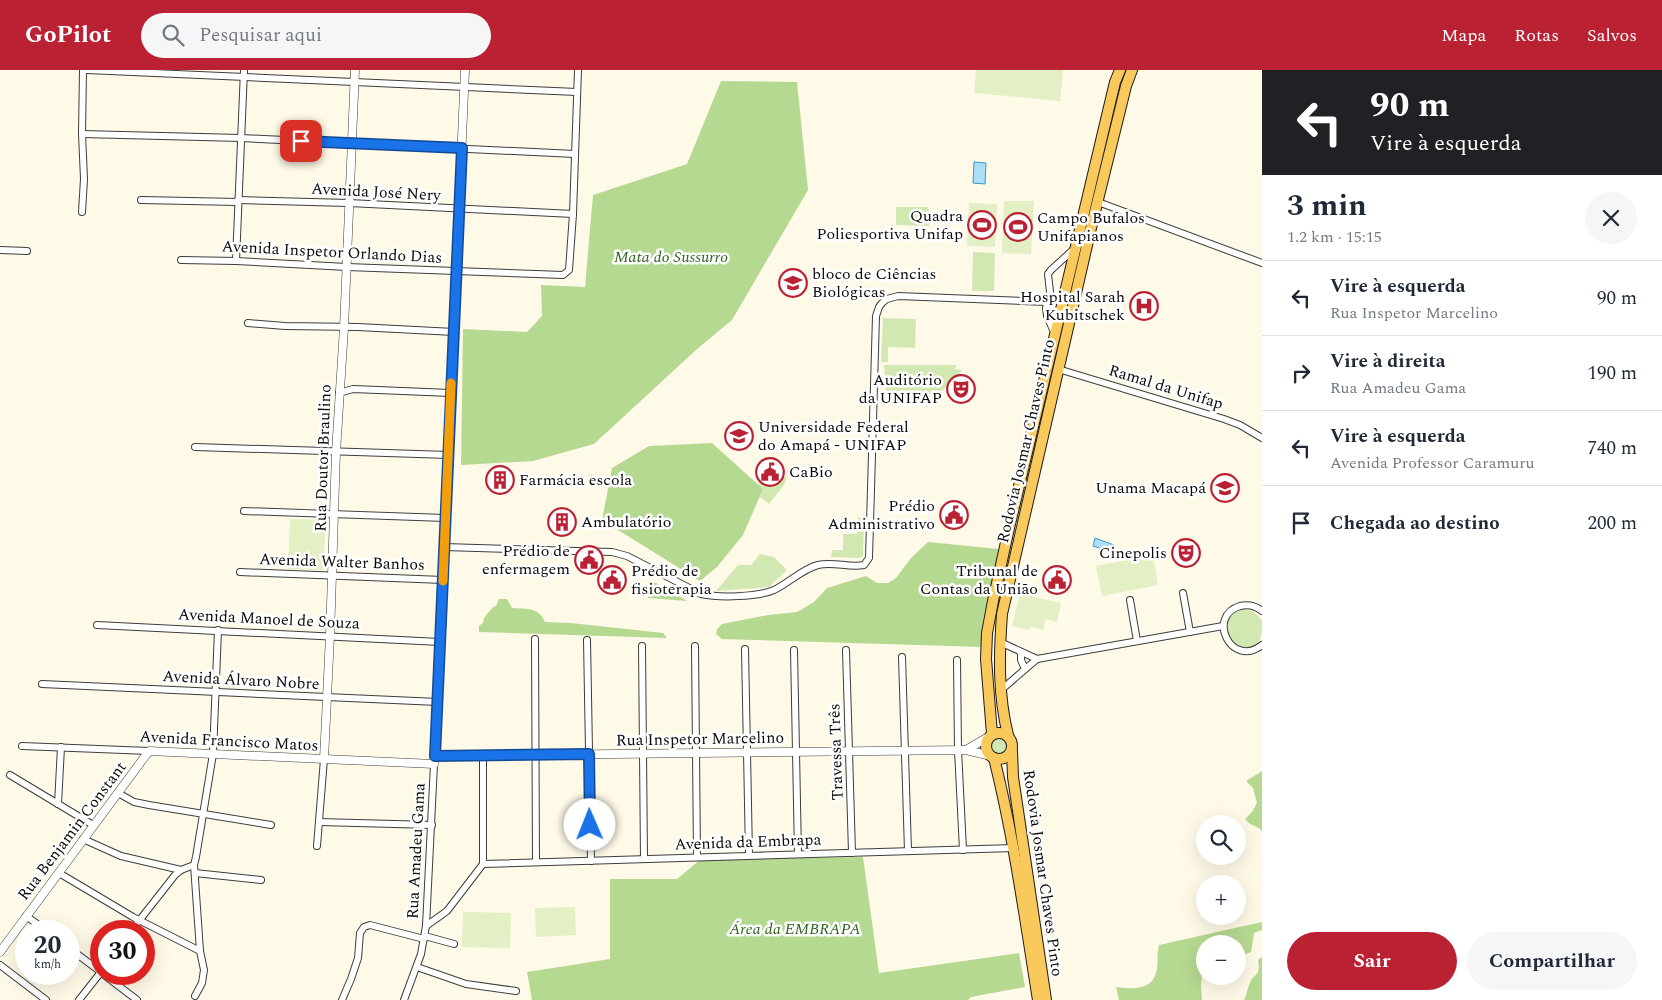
<!DOCTYPE html>
<html lang="pt">
<head>
<meta charset="utf-8">
<style>
	:root { --surface:#fff; --page:#f6f6f7; --text:#1f2937; --muted:#747a83; --line:#e0e1e3; --accent:#ba2234 }
	body { margin:0; font-family:Spectral,serif; background:var(--page); color:var(--text); height:100vh; display:flex; flex-direction:column; font-size:19px; white-space:nowrap }
	* { box-sizing:border-box; margin:0 }
	p { font-size:16px; color:var(--muted) }
	.icon { flex:none; width:28px; height:28px; fill:none; stroke:currentColor; stroke-width:2; stroke-linecap:round; stroke-linejoin:round }
	.map { position:relative; flex:1; overflow:hidden }
	.drawer { display:flex; flex-direction:column; background:var(--surface); width:400px }
	.drawer>* { flex:none }
	.guide { background:#202124; color:#fff; overflow:hidden }
	.tools { position:absolute; left:1196px; top:745px; display:grid; gap:10px }
	.tools a { display:grid; place-items:center; width:50px; height:50px; border-radius:50%; background:var(--surface); box-shadow:0 5px 20px #0002; font-size:25px }
	.speed { position:absolute; left:15px; top:850px; display:flex; gap:10px; font-size:25px; font-weight:700; text-align:center }
	.speed>* { display:grid; place-content:center; width:65px; height:65px; border-radius:50%; background:var(--surface); box-shadow:0 5px 20px #0002; line-height:1 }
	.speed small { font-size:12px; font-weight:400 }
	.speed .limit { border:8px solid #d22; background:#fff; color:#111 }
	.pin { position:absolute; display:grid; place-items:center; width:42px; height:42px; color:#fff; margin:-21px; border-radius:10px; box-shadow:0 2px 8px #0006 }
	.me { position:absolute; width:55px; margin:-28px; rotate:359deg; stroke-linejoin:round; filter:drop-shadow(0 0 4px #0008) }
	.turn { display:flex; align-items:center; gap:18px; height:105px; padding:0 25px; font-size:22px }
	.turn .icon { width:65px; height:65px; stroke-width:2.5 }
	.turn b { display:block; font-size:35px; line-height:42px }
	.round { display:grid; place-items:center; flex:none; width:52px; height:52px; border-radius:26px; background:var(--page) }
	.headline { display:flex; align-items:center; justify-content:space-between; height:85px; padding:0 25px }
	h1 { font-size:30px; font-weight:700; line-height:38px }
	.cta { display:flex; gap:10px; margin-top:auto; padding:10px 25px }
	.cta a { flex:1; height:58px; border-radius:30px; background:var(--accent); color:#fff; font-size:20px; font-weight:700; line-height:58px; text-align:center }
	.cta a+a { background:var(--page); color:var(--text) }
	ul { padding:0; list-style:none }
	li { display:flex; align-items:center; gap:15px; height:75px; padding:0 25px; border-top:1px solid var(--line) }
	li div { flex:1 }
	li b { display:block; font-size:19px }
	li em { font-style:normal }
	header { display:flex; align-items:center; gap:30px; box-sizing:border-box; height:70px; padding:0 25px; background:var(--accent); color:#fff }
	header strong { font-size:24px }
	nav { display:flex; gap:28px; margin-inline-start:auto; font-size:18px }
	.search { width:350px; height:45px; background:var(--page); display:flex; align-items:center; gap:12px; box-sizing:border-box; padding:0 18px; border-radius:28px; color:var(--muted); font-size:19px }
	main { display:flex; flex:1; min-height:0 }
	.map>svg:first-child { display:block }
</style>
</head>
<body>
<header>
<strong>GoPilot</strong>
<div class="search"><svg class="icon" aria-label="search" viewBox="0 0 24 24"><circle cx="10" cy="10" r="6"/><path d="M15 15l6 6"/></svg>Pesquisar aqui</div>
<nav><a>Mapa</a><a>Rotas</a><a>Salvos</a></nav>
</header>
<main>
<div class="map">
<svg width="1262" height="930" viewBox="0 0 1262 930">
	<rect width="100%" height="100%" fill="#fff9e7"/>
	<!-- green -->
	<g fill="#d2e8b2">
		<path d="M896,137H928L929,141V156L896,155Z"/>
		<path d="M973,182L995,183L994,221H972Z"/>
		<path d="M883,248L916,249L915,278L888,277V292H881Z"/>
		<path d="M884,295H957L954,299L961,300V302L943,320L929,325L886,321Z"/>
		<path d="M762,405L787,407L784,415L769,434L760,427L763,419L759,415Z"/>
		<path d="M858,447L864,450L863,486L859,488L831,487L832,480H843V464H857Z"/>
		<path d="M760,484L774,487L787,500L769,517L716,521L738,495H751Z"/>
		<path d="M1242,539C1252,539 1256,543 1262,551C1262,566 1262,570 1251,579L1235,577L1225,560C1227,547 1228,542 1242,539Z"/>
		<circle cx="1000" cy="676" r="11"/>
	</g>
	<!-- forest -->
	<g fill="#b6d991">
		<path d="M721,11L797,12L808,120L732,250L697,279L594,374L533,391L461,395L463,259L527,262L542,246L541,215L585,217L593,125L687,94Z"/>
		<path d="M712,373L763,419L743,465L717,497L700,511L602,450L612,398L649,376Z"/>
		<path d="M928,472L999,479L988,530L982,577L722,569L716,564L717,559L722,554L768,545L797,542L814,532L827,518L866,506L877,513H888L896,508L911,488Z"/>
		<path d="M650,511L663,516L687,531L648,528Z"/>
		<path d="M499,529H507L512,538C527,539 539,537 545,552L571,553L663,563L667,568L479,562V556L483,553L484,548L493,537L496,536Z"/>
		<path d="M1262,701V761C1257,755 1250,756 1245,749L1252,742L1257,733L1253,718L1246,711Z"/>
		<path d="M863,787L879,903L1019,883L1025,917L971,927L968,930H532L527,902L610,889V809H677L701,789Z"/>
		<path d="M1262,852V860L1254,863L1251,882L1246,884L1241,882L1238,874L1226,872L1222,874H1205L1201,915L1202,930H1119L1116,917C1134,919 1154,921 1157,898C1158,890 1157,883 1159,875Z"/>
		<path d="M1262,887V930H1244C1247,924 1247,919 1250,913C1255,901 1261,908 1258,890Z"/>
	</g>
	<!-- pitch -->
	<g fill="#e3efc4">
		<path d="M976,0H1063L1060,31L974,23Z"/>
		<path d="M1004,131H1034L1031,184L1002,183Z"/>
		<path d="M969,133L997,134L995,177L967,176Z"/>
		<path d="M290,449L326,450L323,500L288,499Z"/>
		<path d="M1153,485L1158,515L1102,526L1096,496Z"/>
		<path d="M1020,524L1061,533L1057,552L1046,549L1043,560L1030,557L1029,560L1012,556Z"/>
		<path d="M575,837L576,865L536,867L535,838Z"/>
		<path d="M463,842L511,843L510,878L462,877Z"/>
	</g>
	<!-- water -->
	<g fill="#acdff6" stroke="#339ace">
		<path d="M974,92L986,93L985,114L973,113Z"/>
		<path d="M1095,468L1114,475L1112,482L1093,476Z"/>
	</g>
	<g fill="none" stroke-linecap="round" stroke-linejoin="round">
		<defs>
			<g id="minor">
				<path d="M87,0L577,22"/>
				<path d="M82,64L241,68L575,84"/>
				<path d="M141,130L238,132"/>
				<path d="M238,130L349,133L573,144"/>
				<path d="M1098,132L1262,193"/>
				<path d="M82,142L84,109L82,64L83,0"/>
				<path d="M0,180L27,181"/>
				<path d="M181,190L236,191L347,197L563,205L569,200L573,144L578,0"/>
				<path d="M236,191L244,0"/>
				<path d="M248,253L285,256L358,257L454,262"/>
				<path d="M1054,262L1047,246L1046,238L1050,222L1048,204L1051,200L1074,179"/>
				<path d="M1058,299L1224,349L1240,355L1262,368"/>
				<path d="M339,323L353,319L451,323"/>
				<path d="M195,377L449,385"/>
				<path d="M244,441L445,448"/>
				<path d="M444,477L612,482L627,486L701,524C719,528 758,527 774,520C789,513 802,499 818,495C833,491 849,498 864,495L869,488L876,246L879,237L882,233L887,229L898,226L1046,232"/>
				<path d="M240,502L443,510"/>
				<path d="M1183,523L1190,562"/>
				<path d="M1130,530L1137,571"/>
				<path d="M1262,541C1256,536 1248,534 1240,536C1206,546 1231,599 1262,575"/>
				<path d="M97,555L440,572"/>
				<path d="M535,569L536,792"/>
				<path d="M587,570L591,791"/>
				<path d="M1000,572L1037,589"/>
				<path d="M642,576L644,789"/>
				<path d="M695,576L697,787"/>
				<path d="M745,579L749,785"/>
				<path d="M794,580L798,784"/>
				<path d="M846,580L852,783"/>
				<path d="M1021,582V590L1025,599"/>
				<path d="M902,587L908,781"/>
				<path d="M957,590L958,680L963,780"/>
				<path d="M42,614L438,632"/>
				<path d="M1001,620L1037,589L1223,556"/>
				<path d="M22,676L149,681"/>
				<path d="M10,705L93,755"/>
				<path d="M118,723L134,732L149,735L271,755"/>
				<path d="M58,734L61,677"/>
				<path d="M319,752L432,755"/>
				<path d="M83,769L121,786L181,800"/>
				<path d="M317,776L324,689"/>
				<path d="M483,794L1014,778"/>
				<path d="M483,794V685"/>
				<path d="M194,795L200,881L204,900L202,913L195,926"/>
				<path d="M59,803L133,847L200,881"/>
				<path d="M195,803L261,810"/>
				<path d="M26,846L47,861"/>
				<path d="M426,856L447,841L483,794"/>
				<path d="M131,861L175,805L181,800L194,795L196,787L213,684L218,560"/>
				<path d="M425,866L454,874"/>
				<path d="M69,878L101,902"/>
				<path d="M0,895L46,930"/>
				<path d="M417,897L466,914L516,921"/>
				<path d="M103,904L137,930"/>
				<path d="M79,930L101,902"/>
				<path d="M342,930L351,909L358,888L360,863L364,857L370,855L424,869"/>
				<path d="M404,930L421,884L426,856L434,694"/>
			</g>
			<g id="tertiary">
				<path d="M966,680L990,666"/>
				<path d="M435,686L966,680L991,686"/>
				<path d="M324,689L330,566L336,382L344,258L355,0"/>
				<path d="M0,882L149,681L434,694L465,0"/>
			</g>
			<g id="primary">
				<circle cx="999" cy="676" r="13"/>
				<path d="M992,664L986,589L987,563L993,531L1010,454L1115,12L1120,0"/>
				<path d="M1008,665C998,625 999,585 1002,544L1091,158L1126,16L1132,0"/>
				<path d="M1012,681L1013,707L1046,930"/>
				<path d="M994,688C1014,768 1025,849 1038,930"/>
			</g>
		</defs>
		<!-- minor casing -->
		<use href="#minor" stroke="#3d3d3d" stroke-width="8"/>
		<!-- tertiary casing -->
		<use href="#tertiary" stroke="#3d3d3d" stroke-width="9"/>
		<!-- primary casing -->
		<use href="#primary" stroke="#1b1b1b" stroke-width="12"/>
		<!-- minor -->
		<use href="#minor" stroke="#fff" stroke-width="6"/>
		<!-- tertiary -->
		<use href="#tertiary" stroke="#fff" stroke-width="8"/>
		<!-- primary -->
		<use href="#primary" stroke="#fac95c" stroke-width="10"/>
	</g>
	<g fill="none" stroke-linecap="round" stroke-linejoin="round">
		<defs>
			<path id="route" d="M301,71L462,78L435,686L589,684L590,755"/>
		</defs>
		<!-- route casing -->
		<use href="#route" stroke="#114b97" stroke-width="12"/>
		<!-- route -->
		<use href="#route" stroke="#1a73e8" stroke-width="9"/>
		<!-- slow -->
		<path stroke="#f59e0b" stroke-width="9" d="M443,511L451,313"/>
	</g>
	<!-- icons -->
	<defs>
		<symbol id="stadium-ring" viewBox="-11 -11 22 22"><circle r="9.5" fill="#fff" stroke="#ba2234" stroke-width="1.5"/><path d="M0-5a6.5 5 0 1 0 0 10a6.5 5 0 1 0 0-10ZM-3.5-1.8h7v3.6h-7Z" fill="#ba2234"/></symbol>
		<symbol id="university-ring" viewBox="-11 -11 22 22"><circle r="9.5" fill="#fff" stroke="#ba2234" stroke-width="1.5"/><path d="M0-5L7-2L0 1L-7-2ZM-4 1L0 2.5L4 1V4Q0 6-4 4Z" fill="#ba2234"/></symbol>
		<symbol id="hospital-ring" viewBox="-11 -11 22 22"><circle r="9.5" fill="#fff" stroke="#ba2234" stroke-width="1.5"/><path d="M-5-5h3v3.5h4V-5h3V5h-3V1.5h-4V5h-3Z" fill="#ba2234"/></symbol>
		<symbol id="theatre-ring" viewBox="-11 -11 22 22"><circle r="9.5" fill="#fff" stroke="#ba2234" stroke-width="1.5"/><path d="M-5-5.5Q0-4 5-5.5V0Q5 5 0 6Q-5 5-5 0ZM-3.3-2.5H-1v1.5H-3.3ZM1-2.5H3.3v1.5H1ZM-2.8 1Q0 5.5 2.8 1Z" fill="#ba2234"/></symbol>
		<symbol id="civic-ring" viewBox="-11 -11 22 22"><circle r="9.5" fill="#fff" stroke="#ba2234" stroke-width="1.5"/><path d="M-.6-6.5H3V-4.5H.6V-3L4-1V1h2V6H-6V1h2V-1L-.6-3ZM-1.2 2.5V6h2.4V2.5Z" fill="#ba2234"/></symbol>
		<symbol id="building-ring" viewBox="-11 -11 22 22"><circle r="9.5" fill="#fff" stroke="#ba2234" stroke-width="1.5"/><path d="M-4-6H4V6H1V3H-1V6H-4ZM-2.5-4.3h1.7v1.8h-1.7ZM.8-4.3h1.7v1.8H.8ZM-2.5-1h1.7V.8h-1.7ZM.8-1h1.7V.8H.8Z" fill="#ba2234"/></symbol>
	</defs>
	<g fill-rule="evenodd">
		<use href="#stadium-ring" x="966" y="139" width="32" height="32"/>
		<use href="#stadium-ring" x="1002" y="141" width="32" height="32"/>
		<use href="#university-ring" x="777" y="197" width="32" height="32"/>
		<use href="#hospital-ring" x="1128" y="220" width="32" height="32"/>
		<use href="#theatre-ring" x="945" y="303" width="32" height="32"/>
		<use href="#university-ring" x="723" y="350" width="32" height="32"/>
		<use href="#civic-ring" x="754" y="386" width="32" height="32"/>
		<use href="#building-ring" x="484" y="394" width="32" height="32"/>
		<use href="#university-ring" x="1209" y="402" width="32" height="32"/>
		<use href="#civic-ring" x="938" y="429" width="32" height="32"/>
		<use href="#building-ring" x="546" y="436" width="32" height="32"/>
		<use href="#theatre-ring" x="1170" y="467" width="32" height="32"/>
		<use href="#civic-ring" x="573" y="474" width="32" height="32"/>
		<use href="#civic-ring" x="596" y="494" width="32" height="32"/>
		<use href="#civic-ring" x="1041" y="494" width="32" height="32"/>
	</g>
	<g text-anchor="middle" dominant-baseline="central" stroke-width="5" stroke-linejoin="round" paint-order="stroke">
		<!-- street labels -->
		<g font-size="16" fill="#0a0a0a" stroke="#fff">
			<text transform="translate(376 122) rotate(3)">Avenida José Nery</text>
			<text transform="translate(332 182) rotate(3)">Avenida Inspetor Orlando Dias</text>
			<text transform="translate(1166 317) rotate(17)">Ramal da Unifap</text>
			<text transform="translate(1026 371) rotate(-77)">Rodovia Josmar Chaves Pinto</text>
			<text transform="translate(323 388) rotate(-88)">Rua Doutor Braulino</text>
			<text transform="translate(342 492) rotate(2)">Avenida Walter Banhos</text>
			<text transform="translate(269 549) rotate(3)">Avenida Manoel de Souza</text>
			<text transform="translate(241 610) rotate(3)">Avenida Álvaro Nobre</text>
			<text transform="translate(700 669) rotate(-1)">Rua Inspetor Marcelino</text>
			<text transform="translate(229 671) rotate(3)">Avenida Francisco Matos</text>
			<text transform="translate(836 682) rotate(-92)">Travessa Três</text>
			<text transform="translate(72 761) rotate(-53)">Rua Benjamin Constant</text>
			<text transform="translate(748 772) rotate(-2)">Avenida da Embrapa</text>
			<text transform="translate(416 781) rotate(-87)">Rua Amadeu Gama</text>
			<text transform="translate(1043 803) rotate(82)">Rodovia Josmar Chaves Pinto</text>
		</g>
		<!-- poi labels -->
		<g font-size="16" fill="#0a0a0a" stroke="#fff" text-anchor="end">
			<text x="963" y="146">Quadra<tspan x="963" dy="18">Poliesportiva Unifap</tspan></text>
			<text x="1037" y="148" text-anchor="start">Campo Bufalos<tspan x="1037" dy="18">Unifapianos</tspan></text>
			<text x="812" y="204" text-anchor="start">bloco de Ciências<tspan x="812" dy="18">Biológicas</tspan></text>
			<text x="1125" y="227">Hospital Sarah<tspan x="1125" dy="18">Kubitschek</tspan></text>
			<text x="942" y="310">Auditório<tspan x="942" dy="18">da UNIFAP</tspan></text>
			<text x="758" y="357" text-anchor="start">Universidade Federal<tspan x="758" dy="18">do Amapá - UNIFAP</tspan></text>
			<text x="789" y="402" text-anchor="start">CaBio</text>
			<text x="519" y="410" text-anchor="start">Farmácia escola</text>
			<text x="1206" y="418">Unama Macapá</text>
			<text x="935" y="436">Prédio<tspan x="935" dy="18">Administrativo</tspan></text>
			<text x="581" y="452" text-anchor="start">Ambulatório</text>
			<text x="570" y="481">Prédio de<tspan x="570" dy="18">enfermagem</tspan></text>
			<text x="1167" y="483">Cinepolis</text>
			<text x="631" y="501" text-anchor="start">Prédio de<tspan x="631" dy="18">fisioterapia</tspan></text>
			<text x="1038" y="501">Tribunal de<tspan x="1038" dy="18">Contas da União</tspan></text>
		</g>
		<!-- park labels -->
		<g font-size="16" font-style="italic" fill="#2e611b" stroke="#fff">
			<text x="671" y="187">Mata do Sussurro</text>
			<text x="795" y="859">Área da EMBRAPA</text>
		</g>
	</g>
</svg>
<div class="tools">
<a><svg class="icon" aria-label="search" viewBox="0 0 24 24"><circle cx="10" cy="10" r="6"/><path d="M15 15l6 6"/></svg></a>
<a>+</a>
<a>−</a>
</div>
<div class="speed"><div>20<small>km/h</small></div><div class="limit">30</div></div>
<div class="pin" style="left:301px;top:71px;background:#d93025"><svg class="icon" aria-label="arrive" viewBox="0 0 24 24"><path d="M6 21V4h12l-3 4 3 4H6"/></svg></div>
<svg class="me" style="left:590px;top:755px" viewBox="-20 -20 40 40"><circle r="19" fill="#fff"/><path d="M0-13L10 11 0 6-10 11z" fill="#1a73e8"/></svg>
</div>
<section class="drawer">
<div class="guide">
<div class="turn"><svg class="icon" aria-label="left" viewBox="0 0 24 24"><path d="M17 20v-9H6M10 6l-5 5 5 5"/></svg><div><b>90 m</b>Vire à esquerda</div></div>
</div>
<div class="headline"><div><h1>3 min</h1><p>1.2 km · 15:15</p></div><a class="round"><svg class="icon" aria-label="close" viewBox="0 0 24 24"><path d="M6 6l12 12M18 6L6 18"/></svg></a></div>
<ul>
<li><svg class="icon" aria-label="left" viewBox="0 0 24 24"><path d="M17 20v-9H6M10 6l-5 5 5 5"/></svg><div><b>Vire à esquerda</b><p>Rua Inspetor Marcelino</p></div><em>90 m</em></li>
<li><svg class="icon" aria-label="right" viewBox="0 0 24 24"><path d="M7 20v-9h11M14 6l5 5-5 5"/></svg><div><b>Vire à direita</b><p>Rua Amadeu Gama</p></div><em>190 m</em></li>
<li><svg class="icon" aria-label="left" viewBox="0 0 24 24"><path d="M17 20v-9H6M10 6l-5 5 5 5"/></svg><div><b>Vire à esquerda</b><p>Avenida Professor Caramuru</p></div><em>740 m</em></li>
<li><svg class="icon" aria-label="arrive" viewBox="0 0 24 24"><path d="M6 21V4h12l-3 4 3 4H6"/></svg><div><b>Chegada ao destino</b></div><em>200 m</em></li>
</ul>
<div class="cta"><a>Sair</a><a>Compartilhar</a></div>
</section>
</main>
</body>
</html>
